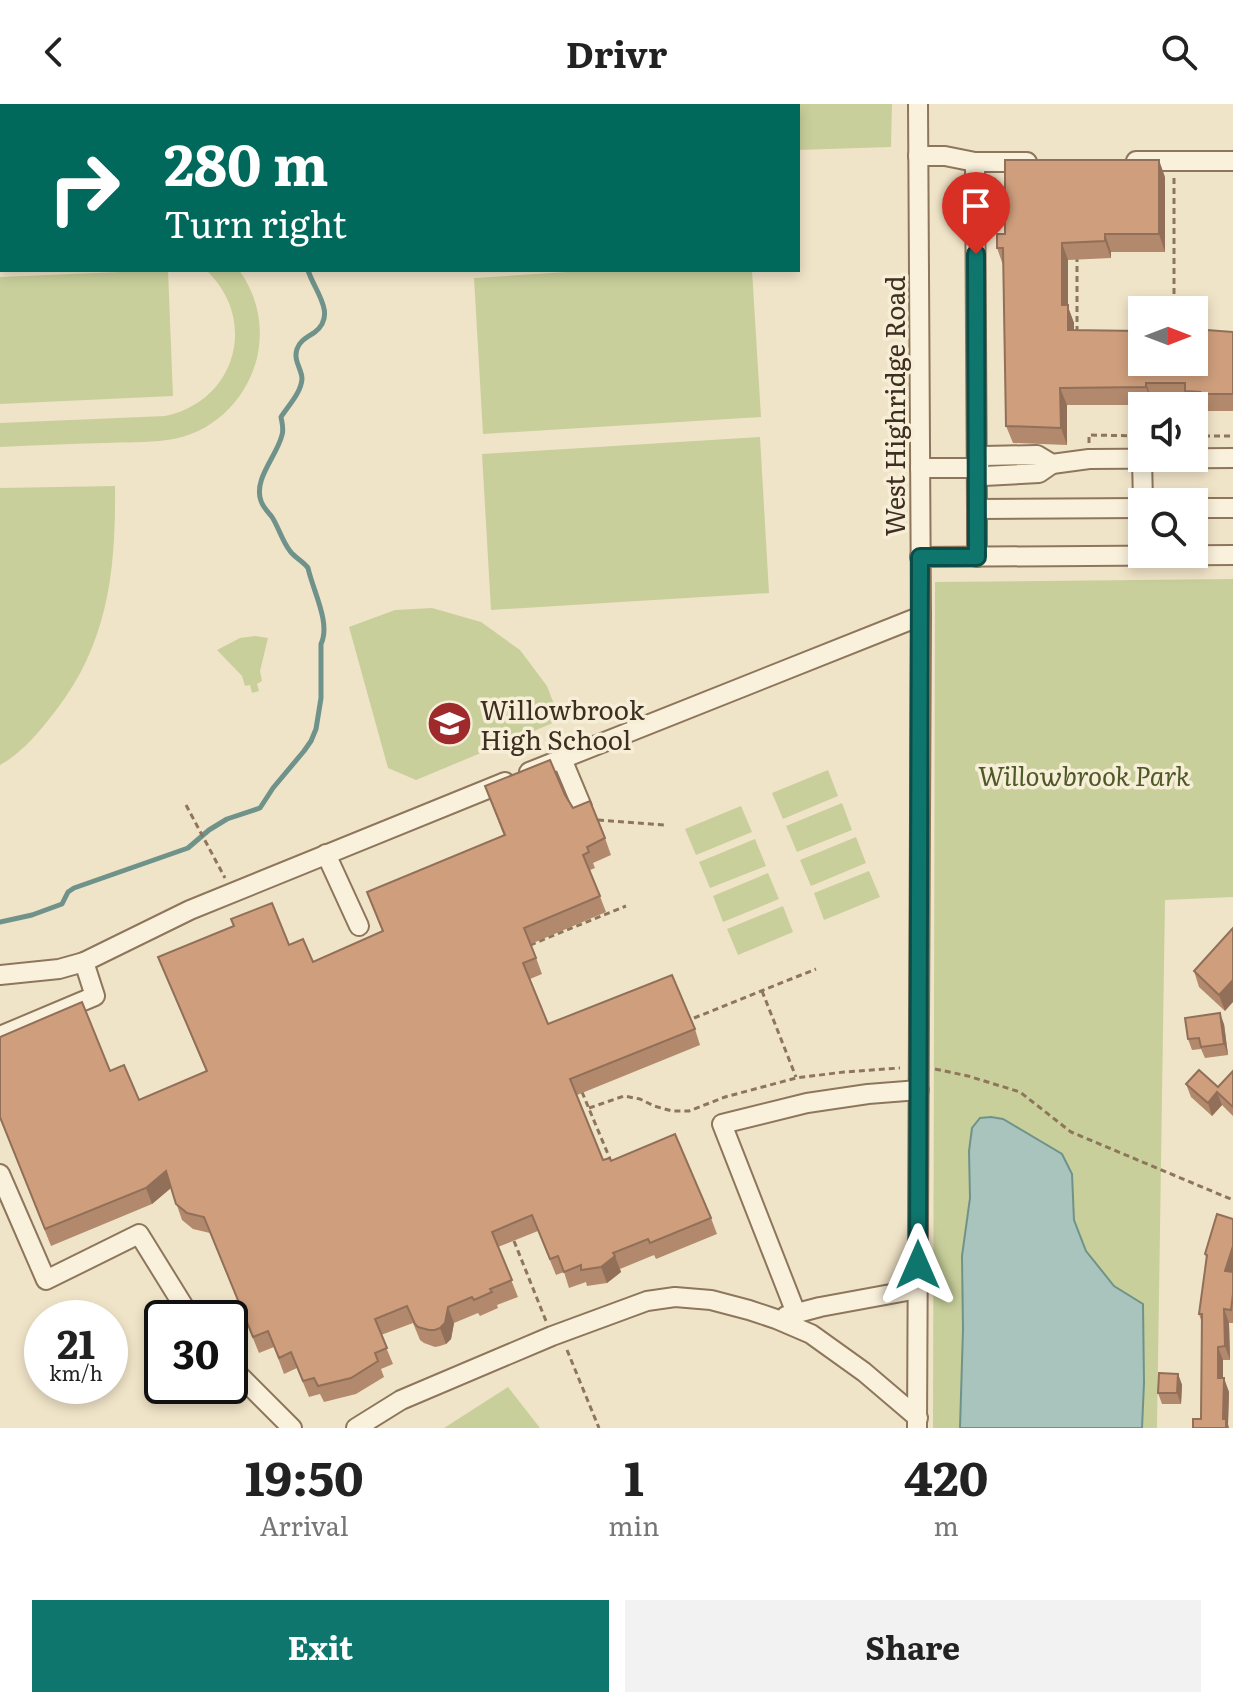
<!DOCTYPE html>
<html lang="en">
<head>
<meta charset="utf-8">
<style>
	:root { --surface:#fff; --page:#f2f2f2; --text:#222; --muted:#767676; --accent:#0f766e }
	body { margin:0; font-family:Literata,serif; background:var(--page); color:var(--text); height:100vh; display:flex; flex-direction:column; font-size:30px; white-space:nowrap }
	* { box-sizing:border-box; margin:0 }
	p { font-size:26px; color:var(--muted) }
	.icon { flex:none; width:44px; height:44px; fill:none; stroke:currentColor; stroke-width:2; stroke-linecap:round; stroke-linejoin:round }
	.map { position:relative; height:1324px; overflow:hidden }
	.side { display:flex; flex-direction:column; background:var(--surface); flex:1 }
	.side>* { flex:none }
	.banner { position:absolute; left:0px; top:0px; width:800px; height:168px; box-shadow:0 4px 12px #0003; background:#00695c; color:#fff; overflow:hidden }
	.needle { width:52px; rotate:90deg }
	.controls { position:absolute; left:1128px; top:192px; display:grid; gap:16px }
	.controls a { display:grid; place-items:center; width:80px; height:80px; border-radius:0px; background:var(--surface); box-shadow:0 4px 12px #0003; font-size:40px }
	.speed { position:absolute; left:24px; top:1196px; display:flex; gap:16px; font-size:40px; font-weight:700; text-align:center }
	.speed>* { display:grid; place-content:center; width:104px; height:104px; border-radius:50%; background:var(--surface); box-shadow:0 4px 12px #0003; line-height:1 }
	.speed small { font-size:20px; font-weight:400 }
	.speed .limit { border:4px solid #111; border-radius:12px; background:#fff; color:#111 }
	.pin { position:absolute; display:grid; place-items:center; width:68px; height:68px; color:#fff; margin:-82px -34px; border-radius:50% 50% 50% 0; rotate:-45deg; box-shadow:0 0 8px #0007 }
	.pin .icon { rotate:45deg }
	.me { position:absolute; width:88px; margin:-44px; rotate:0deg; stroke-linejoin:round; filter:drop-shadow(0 0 6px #0008) }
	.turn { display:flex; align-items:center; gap:28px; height:168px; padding:0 32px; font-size:36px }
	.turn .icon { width:104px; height:104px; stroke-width:2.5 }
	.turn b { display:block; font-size:56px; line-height:68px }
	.eta { display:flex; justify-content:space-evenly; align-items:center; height:136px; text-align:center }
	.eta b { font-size:48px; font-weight:700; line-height:56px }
	.button { display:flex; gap:16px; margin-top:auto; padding:16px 32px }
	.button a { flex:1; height:92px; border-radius:0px; background:var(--accent); color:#fff; font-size:32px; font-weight:700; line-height:92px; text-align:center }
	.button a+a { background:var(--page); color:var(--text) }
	header { display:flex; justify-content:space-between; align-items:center; height:104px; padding:0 32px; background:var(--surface); font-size:36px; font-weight:700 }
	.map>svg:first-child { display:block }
</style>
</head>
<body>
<header><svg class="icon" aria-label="back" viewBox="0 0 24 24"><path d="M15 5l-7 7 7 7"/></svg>Drivr<svg class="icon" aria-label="search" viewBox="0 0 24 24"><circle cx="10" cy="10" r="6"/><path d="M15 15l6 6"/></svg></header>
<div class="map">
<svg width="1233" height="1324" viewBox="0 0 1233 1324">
	<rect width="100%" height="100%" fill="#f0e4c8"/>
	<!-- green -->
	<g fill="#c9cf9b">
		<path d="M0,0H892L891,43L798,46V2H2V64H0Z"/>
		<path d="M168,166L173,292L0,300V173Z"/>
		<path d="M206,166H239C258,192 264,223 257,254C246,297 212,330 167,336C147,339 125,338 105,339C70,340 35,341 0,343V319L165,312C236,297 259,216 206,166Z"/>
		<path d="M598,166H752L761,313L483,330L474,174Z"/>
		<path d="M760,333L769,489L491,506L482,350Z"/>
		<path d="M115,382C116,473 107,547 46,619C34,634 17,652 0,661V384Z"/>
		<path d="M1233,475V793L1165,796L1157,1324H933L935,478Z"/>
		<path d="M432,504L481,518L520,546L547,582L560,616L416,676L388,664L349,523L395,506Z"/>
		<path d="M255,532L268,534L260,567L262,577L257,580L259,587L252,589L250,581L245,582L242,572L217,546L240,534Z"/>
		<path d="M828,666L838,692L783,715L772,689Z"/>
		<path d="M842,699L852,726L797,748L786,722Z"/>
		<path d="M741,702L752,728L696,751L685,725Z"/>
		<path d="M856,733L866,759L811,782L800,756Z"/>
		<path d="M755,735L766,762L710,784L699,758Z"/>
		<path d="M869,767L880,793L824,816L814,789Z"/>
		<path d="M768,769L779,795L723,818L713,792Z"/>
		<path d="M783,802L793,828L738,851L727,825Z"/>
		<path d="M508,1283L540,1324H444Z"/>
	</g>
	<!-- water -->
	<path fill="#a9c4bc" stroke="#6f938a" stroke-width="2" d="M991,1013L1003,1015L1062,1050L1072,1070L1074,1116L1086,1147L1114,1182L1143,1200L1144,1279L1142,1324H960L963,1225L962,1152L970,1094L969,1047L972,1024L980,1014Z"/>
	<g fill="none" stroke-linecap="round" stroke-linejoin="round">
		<!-- stream -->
		<g stroke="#6f938a" stroke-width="5">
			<path d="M301,2L302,0"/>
			<path d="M0,818L32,811L62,800L68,788L74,784L188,744L209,726L227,715L260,704L273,684L304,647L311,637L316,625L321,594V540C331,519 313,487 308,464C303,457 295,454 290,447C282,437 279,424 272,413C268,408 263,403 261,397C253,375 277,352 282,331C284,325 282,319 281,313C288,302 301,289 302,275C302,265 293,257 297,245C300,236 308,233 315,228C338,210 313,185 308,166"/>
		</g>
		<defs>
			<g id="minor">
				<path d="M918,52H945L975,58H1027"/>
				<path d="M1136,57H1233"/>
				<path d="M975,58L977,405L1142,404"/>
				<path d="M1142,355L1143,398"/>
				<path d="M920,364H977L984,372L1039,369L1052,360"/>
				<path d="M977,364L983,352L1037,351L1052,360L1089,355L1233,354"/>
				<path d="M1194,404H1233"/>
				<path d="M977,405V453"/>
				<path d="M920,453L1233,451"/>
				<path d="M562,655L582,703"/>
				<path d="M529,668L921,512"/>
				<path d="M326,750L359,822"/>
				<path d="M0,871L59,865L84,858L190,806L505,678"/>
				<path d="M0,932L95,892L84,858"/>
				<path d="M0,1070L46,1176L139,1130L191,1214"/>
				<path d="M796,1209L722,1020L807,999L868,990L919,986"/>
				<path d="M786,1212L820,1203L918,1185"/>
				<path d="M230,1262L292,1324"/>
				<path d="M356,1324L401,1296L552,1232L647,1197L675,1193L711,1196L749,1206L776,1215L811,1230L864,1268L918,1314"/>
				<path d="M917,1324L921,512L918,0"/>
			</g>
		</defs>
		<!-- minor casing -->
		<use href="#minor" stroke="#8d765c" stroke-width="22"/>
		<!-- path -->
		<g stroke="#8d765c" stroke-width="3" stroke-dasharray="6 4" stroke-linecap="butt">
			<path d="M1174,74V206"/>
			<path d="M1077,228V152"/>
			<path d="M1194,332H1233"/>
			<path d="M1089,339V331L1142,332"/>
			<path d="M186,701L225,774"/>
			<path d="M598,716L665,721"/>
			<path d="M530,841L626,802"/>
			<path d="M762,887L796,973"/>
			<path d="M694,914L816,865"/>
			<path d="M935,965L968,972L1020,988L1071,1028L1233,1096"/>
			<path d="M582,988L610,1055"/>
			<path d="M589,1004L624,992L640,995L654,1002L672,1007H689L725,993L796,974L844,968L900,964"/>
			<path d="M514,1137L546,1217"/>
			<path d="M567,1246L599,1324"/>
		</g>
		<!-- minor -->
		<use href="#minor" stroke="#faf1dc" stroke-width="18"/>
	</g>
	<!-- wall -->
	<g fill="#b2896c">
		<path d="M1165,73V148H1111V154L1068,156V203L1074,219V226L1142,258L1233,228V307H1206L1205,306L1194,305V302H1190L1188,296H1152V301H1067V341L1013,339L1006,322L1003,161L997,144L1005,130Z"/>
		<path d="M485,682L565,691L573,704L605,734L611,751L593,759L595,764L590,766L606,808L531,840L542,870L530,875L548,920L695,925L700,941L577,991L603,1056L611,1057L711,1114L717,1130L656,1155L654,1151L620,1165L621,1168L607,1179L587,1182L586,1178L569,1184L564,1168L556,1171L538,1127L498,1143L518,1193L497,1201L498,1204L480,1212L478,1209L454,1219L451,1235L446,1240L440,1242L435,1243L424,1239L420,1236L413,1219L381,1231L393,1260L381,1265L384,1273L356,1290L324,1298L320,1290L309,1293L297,1264L284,1270L274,1243L259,1249L210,1129L193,1125L182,1116L171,1084L152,1100L51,1142L0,1015L110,967L139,996L206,967L158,853L313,858L382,827L504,732Z"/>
		<path d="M1233,824L1225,907L1199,883L1194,867Z"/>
		<path d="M1224,920L1228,951L1205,954L1201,945L1192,946L1188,935Z"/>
		<path d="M1233,967V1012L1222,1001L1212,1012L1191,993L1186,980L1218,983Z"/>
		<path d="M1233,1115V1219H1229L1230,1256H1223V1274L1229,1288L1228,1320L1201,1315V1216L1199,1210L1207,1156L1205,1150Z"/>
		<path d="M1178,1270L1182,1281L1181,1300H1162L1158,1289Z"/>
	</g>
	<!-- shaded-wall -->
	<g fill="#916f58">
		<path d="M1159,56L1165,73V148L1159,130Z"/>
		<path d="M1105,130L1111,148V154L1105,137Z"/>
		<path d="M1062,139L1068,156V203L1074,219V243L1068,226L1062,201Z"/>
		<path d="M1146,279L1152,296V301L1146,283Z"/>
		<path d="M1060,284L1067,301V341L1061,324Z"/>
		<path d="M1233,876V898L1225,907L1219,891Z"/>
		<path d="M1220,909L1224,920L1228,951L1224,940Z"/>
		<path d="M1217,988L1222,1001L1212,1012L1208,999Z"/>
		<path d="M166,1067L172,1083L152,1100L146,1084Z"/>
		<path d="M1233,1142V1172L1225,1167Z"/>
		<path d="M615,1152L621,1168L607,1179L601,1163Z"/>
		<path d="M448,1203L454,1219L451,1235L446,1240L440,1224Z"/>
		<path d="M1224,1205L1229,1219L1230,1256L1225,1242Z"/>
		<path d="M1218,1243L1223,1256V1288L1218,1274Z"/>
		<path d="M1178,1270L1182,1281L1181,1300L1177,1289Z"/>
		<path d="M1224,1274L1229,1288L1228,1320L1229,1324H1226L1223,1315Z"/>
	</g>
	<!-- building -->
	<g fill="#cf9f7d" stroke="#916f58" stroke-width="2">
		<path d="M1005,56H1159V130H1105V137L1062,139V201H1068V226L1142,227V258H1194V225L1233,228V290H1199L1200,288L1185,287V279H1146V283L1060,284L1061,324L1006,322L1003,144H997V130H1005Z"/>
		<path d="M550,656L565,691L573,704L590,697L605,734L587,743L589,748L583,751L600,792L524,824L536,854L523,859L548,920L672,871L695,925L570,975L603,1056L610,1054L611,1057L675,1030L711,1114L650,1139L648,1135L613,1149L615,1152L601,1163L581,1166V1161L564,1168L558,1152L550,1155L532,1111L492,1128L512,1176L490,1185L492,1188L474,1196L472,1193L448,1203L445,1219L440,1224L435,1226H429L418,1223L415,1220L407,1202L375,1215L387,1244L375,1249L378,1257L351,1274L318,1282L314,1274L303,1277L291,1248L279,1254L268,1227L253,1233L204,1113L187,1109L176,1100L166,1067L146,1084L45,1125L0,1013V933L82,898L110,967L124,961L139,996L207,967L158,853L234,822L231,815L272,799L289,841L303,835L313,858L383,827L367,788L505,731L485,682Z"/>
		<path d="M1233,824V876L1219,891L1194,867Z"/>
		<path d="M1220,909L1224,940L1201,943L1199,934L1188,935L1185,914Z"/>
		<path d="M1199,966L1218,983L1233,967V1003L1217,988L1208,999L1186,980Z"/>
		<path d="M1217,1110L1233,1115V1142L1225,1167L1233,1168V1190L1231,1206L1224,1205L1225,1242L1218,1243V1274H1224L1223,1315H1226V1324H1193V1315H1201L1202,1210H1199L1207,1151L1205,1150Z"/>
		<path d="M1159,1269L1178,1270L1177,1289H1158Z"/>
	</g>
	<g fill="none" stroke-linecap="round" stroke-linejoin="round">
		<defs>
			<path id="route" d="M918,1161L920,453H977L976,150"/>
		</defs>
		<!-- route casing -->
		<use href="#route" stroke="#0a4d48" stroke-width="20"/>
		<!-- route -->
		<use href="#route" stroke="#0f766e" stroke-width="14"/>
	</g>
	<!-- icons -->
	<defs>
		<symbol id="school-disc" viewBox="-11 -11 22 22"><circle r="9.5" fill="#9e2a2b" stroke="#f7eed8"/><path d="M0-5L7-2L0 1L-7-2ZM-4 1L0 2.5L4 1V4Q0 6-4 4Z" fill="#fff"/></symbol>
	</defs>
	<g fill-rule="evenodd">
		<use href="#school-disc" x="424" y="594" width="51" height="51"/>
	</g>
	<g text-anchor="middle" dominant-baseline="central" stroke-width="7" stroke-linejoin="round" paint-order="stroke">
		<!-- street labels -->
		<g font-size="26" fill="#3d2e20" stroke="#f7eed8">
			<text transform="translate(893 302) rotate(-90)">West Highridge Road</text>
		</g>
		<!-- poi labels -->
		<g font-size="26" fill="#3d2e20" stroke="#f7eed8" text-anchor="start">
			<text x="480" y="604">Willowbrook<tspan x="480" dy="30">High School</tspan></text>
		</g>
		<!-- park labels -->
		<g font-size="26" font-style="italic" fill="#4d5a26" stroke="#f7eed8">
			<text x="1084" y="670">Willowbrook Park</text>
		</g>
	</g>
</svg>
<div class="controls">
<a><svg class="needle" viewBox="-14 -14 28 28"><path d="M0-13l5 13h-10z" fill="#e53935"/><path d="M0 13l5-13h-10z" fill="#767676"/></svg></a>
<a><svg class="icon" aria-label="sound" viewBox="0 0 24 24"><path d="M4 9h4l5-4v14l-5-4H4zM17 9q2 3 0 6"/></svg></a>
<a><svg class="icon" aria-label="search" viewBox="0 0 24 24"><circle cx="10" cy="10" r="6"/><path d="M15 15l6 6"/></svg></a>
</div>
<div class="speed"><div>21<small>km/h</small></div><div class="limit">30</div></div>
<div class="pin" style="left:976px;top:150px;background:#d93025"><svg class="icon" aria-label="arrive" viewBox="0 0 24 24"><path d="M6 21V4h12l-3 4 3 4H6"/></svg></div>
<svg class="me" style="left:918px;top:1161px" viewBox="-20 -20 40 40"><path d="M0-17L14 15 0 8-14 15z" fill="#0f766e" stroke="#fff" stroke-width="4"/></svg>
<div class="banner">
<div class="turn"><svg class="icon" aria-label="right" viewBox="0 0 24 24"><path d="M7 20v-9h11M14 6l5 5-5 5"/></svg><div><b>280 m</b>Turn right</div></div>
</div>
</div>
<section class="side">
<div class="eta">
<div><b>19:50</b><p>Arrival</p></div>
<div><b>1</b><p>min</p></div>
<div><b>420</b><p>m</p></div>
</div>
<div class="button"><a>Exit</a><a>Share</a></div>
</section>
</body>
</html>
